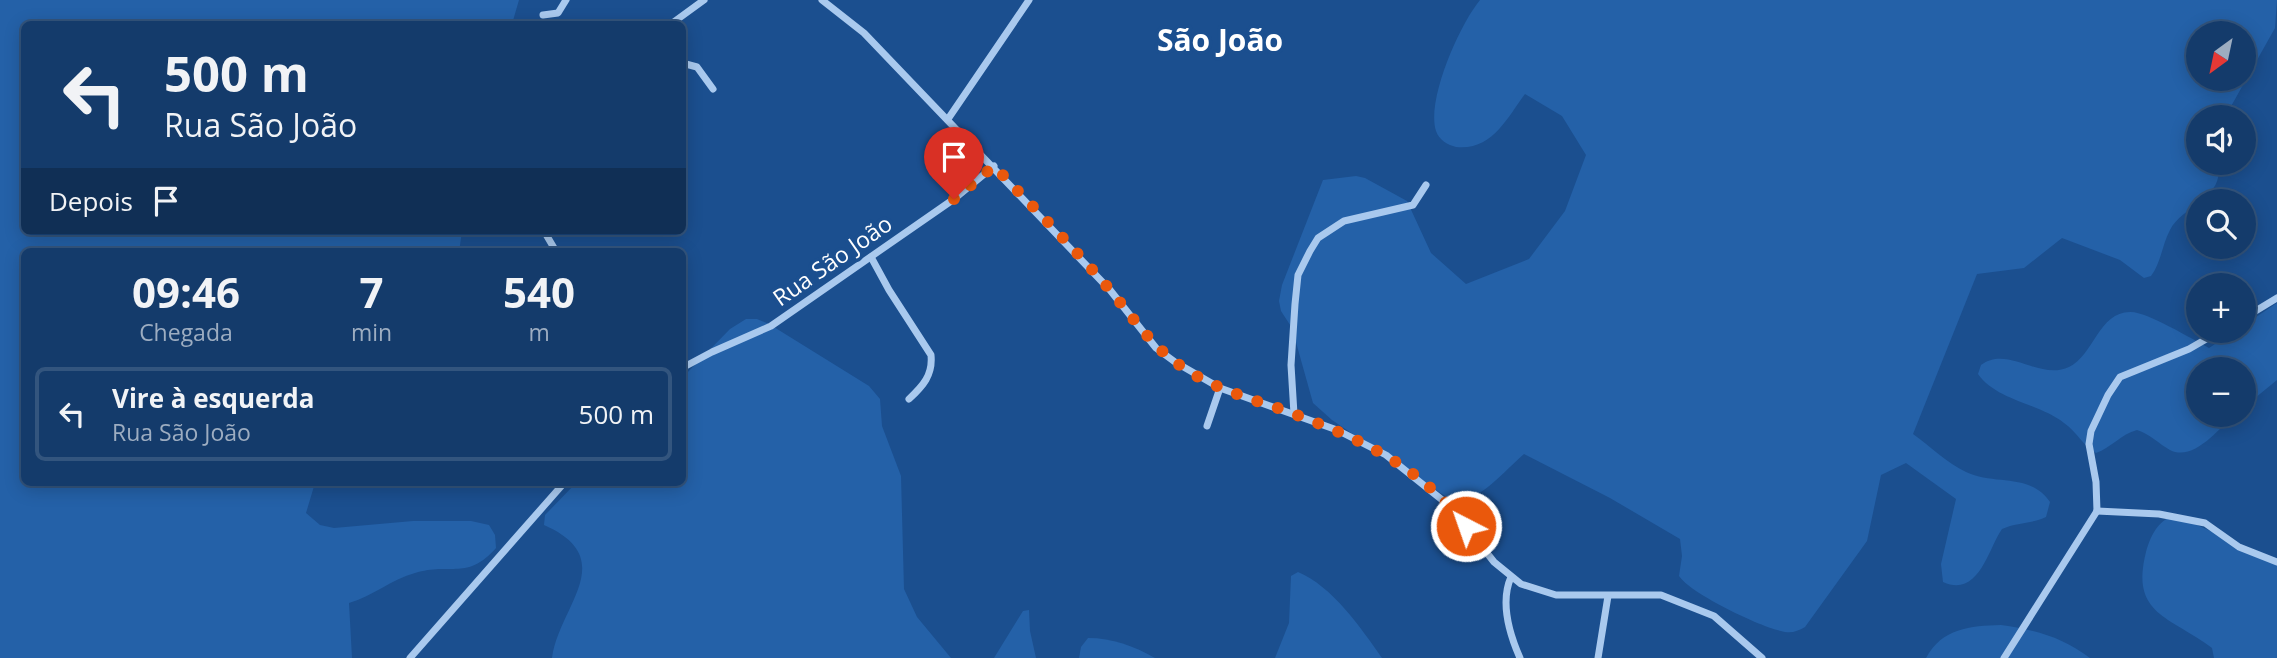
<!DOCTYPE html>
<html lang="pt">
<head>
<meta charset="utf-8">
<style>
	:root { --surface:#143b6b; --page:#214673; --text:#f1f3f6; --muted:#9dadc1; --line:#33557e }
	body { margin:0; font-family:"Open Sans",sans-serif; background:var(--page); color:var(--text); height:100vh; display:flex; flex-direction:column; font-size:26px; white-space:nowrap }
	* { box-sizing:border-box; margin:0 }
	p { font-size:23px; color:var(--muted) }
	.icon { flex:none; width:38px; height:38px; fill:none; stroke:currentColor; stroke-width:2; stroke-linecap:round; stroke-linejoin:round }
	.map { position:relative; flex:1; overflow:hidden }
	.panel { position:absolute; left:21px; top:248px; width:665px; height:238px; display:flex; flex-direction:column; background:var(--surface); border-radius:10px; box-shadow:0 4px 18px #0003,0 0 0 2px var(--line) }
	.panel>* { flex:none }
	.guide { position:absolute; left:21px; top:21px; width:665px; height:214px; border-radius:10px; box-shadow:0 4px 18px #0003,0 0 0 2px var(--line); background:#143b6b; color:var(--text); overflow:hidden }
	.needle { width:46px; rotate:213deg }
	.tools { position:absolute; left:2186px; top:21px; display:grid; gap:14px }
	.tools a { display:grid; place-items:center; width:70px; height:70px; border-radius:50%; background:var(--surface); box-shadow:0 4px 18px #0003,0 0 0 2px var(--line); font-size:35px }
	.pin { position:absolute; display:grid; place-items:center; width:60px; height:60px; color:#fff; margin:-72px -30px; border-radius:50% 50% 50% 0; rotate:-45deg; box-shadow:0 0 7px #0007 }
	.pin .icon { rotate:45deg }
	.me { position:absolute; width:77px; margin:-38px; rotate:319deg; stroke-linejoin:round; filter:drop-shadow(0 0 5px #0008) }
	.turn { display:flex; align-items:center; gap:24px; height:147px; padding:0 28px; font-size:32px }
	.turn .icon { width:91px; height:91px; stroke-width:2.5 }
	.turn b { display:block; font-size:49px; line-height:60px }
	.then { display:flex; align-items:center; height:66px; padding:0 28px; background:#0003; gap:14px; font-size:26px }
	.eta { display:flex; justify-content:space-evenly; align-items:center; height:119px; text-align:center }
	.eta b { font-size:42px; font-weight:700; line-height:49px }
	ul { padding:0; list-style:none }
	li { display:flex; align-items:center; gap:21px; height:94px; margin:0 14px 10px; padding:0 14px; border:4px solid var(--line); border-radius:10px }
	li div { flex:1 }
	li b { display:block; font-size:26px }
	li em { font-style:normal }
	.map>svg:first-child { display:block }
</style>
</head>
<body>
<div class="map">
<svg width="2277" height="658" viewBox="0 0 2277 658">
	<rect width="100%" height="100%" fill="#1b4f8f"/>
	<!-- green -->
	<g fill="#2461a8" fill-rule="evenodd">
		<path d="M0,0H519L512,24H24V231H462L459,252H24V483H315L306,513L320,525L334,528L413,521H471L489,525L495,535L496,548C467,581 451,562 415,573C392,579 373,596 349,603L352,658H0Z"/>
		<path d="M1480,0H2277L2275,28L2225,117H2198V163H2218C2225,199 2184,204 2170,230C2162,245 2161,263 2151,276L2144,278L2120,260L2062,238L2024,268L1977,274L1913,434C1930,446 1947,463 1966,472C1995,486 2029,472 2050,502L2046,517C2032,524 2017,522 2002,529C1988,549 1979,598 1943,582L1941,564L1956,499L1906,463L1881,475L1867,541L1805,627C1798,631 1793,633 1785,632C1762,628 1691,594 1679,576L1682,556L1680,539L1610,498L1524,454C1503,472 1482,500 1454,502L1332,420L1313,403L1292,328L1281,311L1279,301L1282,285L1323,180L1356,176L1365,178L1407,201L1431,253L1466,284L1529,259L1565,211L1586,155L1562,116L1525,94C1507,118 1492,151 1456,147C1448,145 1439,140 1436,131C1426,100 1460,24 1480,0ZM2198,33H2244V79H2198Z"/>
		<path d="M2277,303V380L2244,407V369H2198V415H2234C2219,429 2193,462 2170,450C2159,444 2150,434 2137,430C2121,434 2111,448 2096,453C2083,446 2077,432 2064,423C2039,403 1997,401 1978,374L1981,365C2008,345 2039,381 2069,367C2094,355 2099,311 2131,312C2147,312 2192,339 2209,348L2235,331H2244V325Z"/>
		<path d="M746,319H757L769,324L869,386L880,399L882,426L901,476L904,589L917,617L951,658H552C559,606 621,559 544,525L545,515L576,483H682L683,377L730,329Z"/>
		<path d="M2174,515L2277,560V658H2214L2212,648C2170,616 2130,615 2146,552C2151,535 2157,522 2174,515Z"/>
		<path d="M1298,572C1332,586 1361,628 1382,658H1275L1289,623L1291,576Z"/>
		<path d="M1029,610L1030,631L1036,658H994L1023,611Z"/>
		<path d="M2001,625C2036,630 2062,637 2090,658H1926C1942,628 1970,626 2001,625Z"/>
		<path d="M1088,638C1112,638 1134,646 1155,658H1079L1081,647Z"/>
	</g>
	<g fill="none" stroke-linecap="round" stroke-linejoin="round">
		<!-- minor -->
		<g stroke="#a9c9ee" stroke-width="7">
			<path d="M822,0L864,33L1110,290L1156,348L1175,362L1220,388L1337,430L1386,455L1451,507L1494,562L1521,584L1556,595H1661L1714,616L1762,658"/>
			<path d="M543,15L558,13L566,0"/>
			<path d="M671,24L704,0"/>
			<path d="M682,63L697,67L713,89"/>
			<path d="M948,119L1029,0"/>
			<path d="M544,231L554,248"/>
			<path d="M871,257L889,290L931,355C933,375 923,386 909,399"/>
			<path d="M2244,318L2277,298"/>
			<path d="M682,368L712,352L771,326L954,199L994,166"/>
			<path d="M1294,414L1291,365L1295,304L1298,275L1310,251L1318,238L1344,221L1413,205L1426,185"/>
			<path d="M1207,426L1220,388"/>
			<path d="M2097,511L2096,482L2089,444L2091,431L2108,395L2120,377L2189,349L2220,331"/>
			<path d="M2097,511L2159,514L2205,523L2239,547L2277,562"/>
			<path d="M1511,577C1500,602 1509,633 1520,658"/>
			<path d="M410,658L564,483"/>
			<path d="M1598,658L1608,596"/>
			<path d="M2004,658L2097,511"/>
		</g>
	</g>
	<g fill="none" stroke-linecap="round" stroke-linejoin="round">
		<!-- route -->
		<path stroke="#ea580c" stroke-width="12" stroke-dasharray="0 21.6" d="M954,199L994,166C1033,207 1074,248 1110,290C1135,320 1153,349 1187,370C1214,388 1245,397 1275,407C1349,434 1416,461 1466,526"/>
	</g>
	<g text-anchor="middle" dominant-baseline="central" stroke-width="7" stroke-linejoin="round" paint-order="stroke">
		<!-- street labels -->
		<g font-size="23" fill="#fff" stroke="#1b4f8f">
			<text transform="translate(832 260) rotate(-35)">Rua São João</text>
		</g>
		<!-- district labels -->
		<g font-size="30" font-weight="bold" fill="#fff" stroke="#1b4f8f">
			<text x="1220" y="39">São João</text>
		</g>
	</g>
</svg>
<div class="tools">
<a><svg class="needle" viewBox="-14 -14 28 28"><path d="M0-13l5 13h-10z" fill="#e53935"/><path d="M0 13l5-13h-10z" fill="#9dadc1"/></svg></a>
<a><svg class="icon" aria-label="sound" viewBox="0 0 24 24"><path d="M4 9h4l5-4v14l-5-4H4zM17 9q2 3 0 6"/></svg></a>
<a><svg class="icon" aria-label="search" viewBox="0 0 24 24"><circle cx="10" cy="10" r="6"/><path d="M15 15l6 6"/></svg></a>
<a>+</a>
<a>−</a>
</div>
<div class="pin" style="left:954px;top:199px;background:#d93025"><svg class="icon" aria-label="arrive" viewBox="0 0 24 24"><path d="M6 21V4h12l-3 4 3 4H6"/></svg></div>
<svg class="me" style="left:1466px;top:526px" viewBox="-20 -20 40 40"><circle r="17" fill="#ea580c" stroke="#fff" stroke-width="3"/><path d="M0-11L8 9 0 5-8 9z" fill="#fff"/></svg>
<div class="guide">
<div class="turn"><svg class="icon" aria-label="left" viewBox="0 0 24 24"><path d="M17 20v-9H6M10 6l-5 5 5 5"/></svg><div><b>500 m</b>Rua São João</div></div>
<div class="then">Depois<svg class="icon" aria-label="arrive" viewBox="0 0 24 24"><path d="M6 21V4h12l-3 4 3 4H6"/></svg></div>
</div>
<section class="panel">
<div class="eta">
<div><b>09:46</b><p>Chegada</p></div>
<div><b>7</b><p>min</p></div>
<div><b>540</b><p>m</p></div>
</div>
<ul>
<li><svg class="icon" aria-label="left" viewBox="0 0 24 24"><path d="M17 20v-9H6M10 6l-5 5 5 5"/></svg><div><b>Vire à esquerda</b><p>Rua São João</p></div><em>500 m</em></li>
</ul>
</section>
</div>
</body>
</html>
